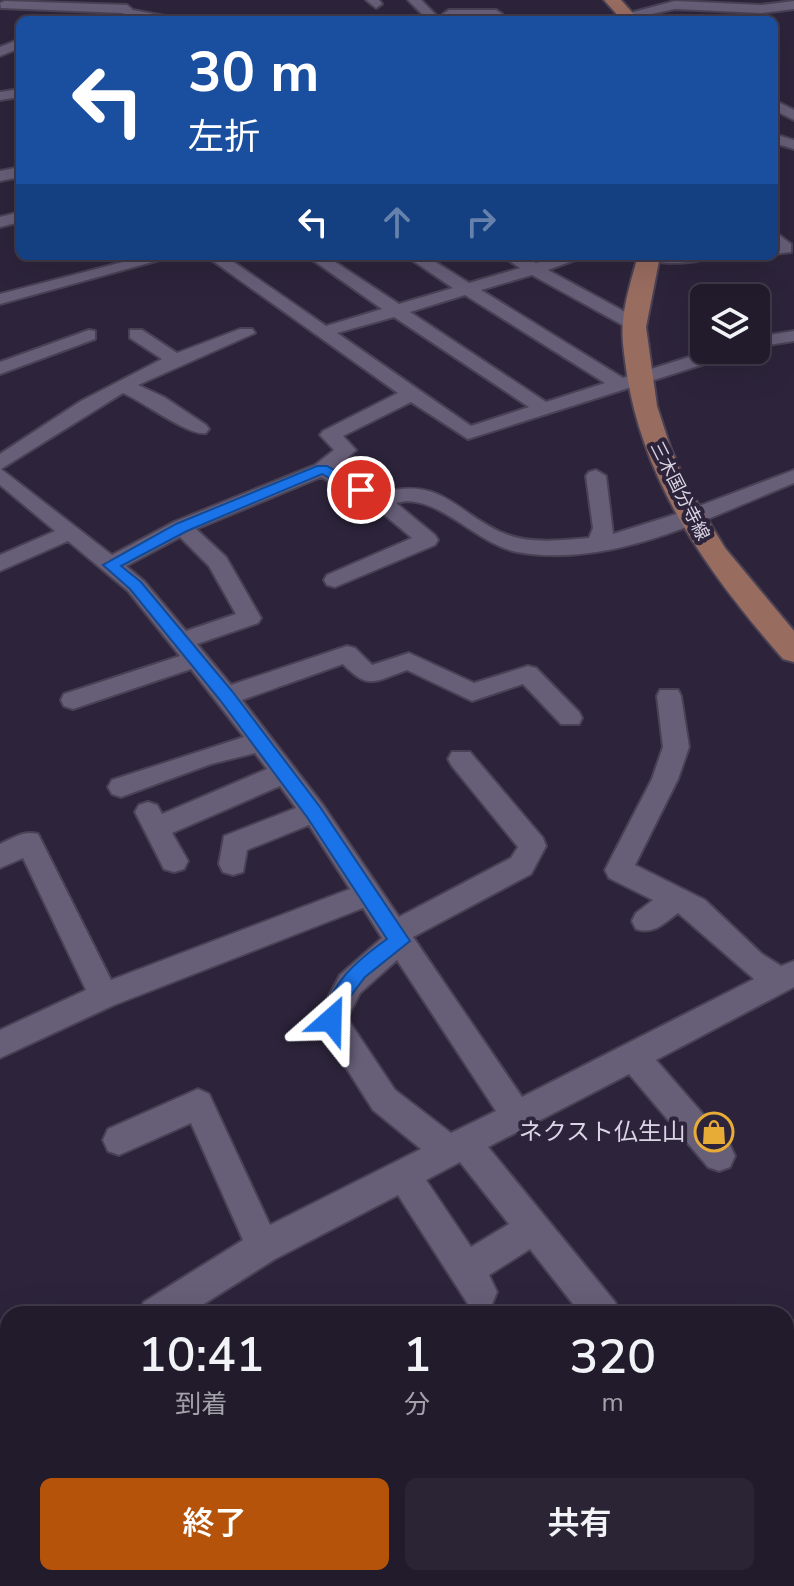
<!DOCTYPE html>
<html lang="ja">
<head>
<meta charset="utf-8">
<style>
	:root { --surface:#221b2c; --page:#2a2434; --text:#f1f3f6; --muted:#a2a1a9; --line:#3f3948; --accent:#b45309 }
	body { margin:0; font-family:"Nunito Sans","Noto Sans JP",sans-serif; background:var(--page); color:var(--text); height:100vh; display:flex; flex-direction:column; font-size:30px; white-space:nowrap }
	* { box-sizing:border-box; margin:0 }
	p { font-size:26px; color:var(--muted) }
	.icon { flex:none; width:44px; height:44px; fill:none; stroke:currentColor; stroke-width:2; stroke-linecap:round; stroke-linejoin:round }
	.map { position:relative; flex:1; overflow:hidden }
	.details { position:absolute; left:0px; top:1306px; width:794px; height:280px; display:flex; flex-direction:column; background:var(--surface); border-radius:24px 24px 0 0; box-shadow:0 8px 32px #0002,0 0 0 2px var(--line) }
	.details>* { flex:none }
	.banner { position:absolute; left:16px; top:16px; width:762px; height:244px; border-radius:12px; box-shadow:0 8px 32px #0002,0 0 0 2px var(--line); background:#1a4fa0; color:#fff; overflow:hidden }
	.buttons { position:absolute; left:690px; top:284px; display:grid; gap:16px }
	.buttons a { display:grid; place-items:center; width:80px; height:80px; border-radius:12px; background:var(--surface); box-shadow:0 8px 32px #0002,0 0 0 2px var(--line); font-size:40px }
	.pin { position:absolute; display:grid; place-items:center; width:68px; height:68px; color:#fff; margin:-34px; border:4px solid #fff; border-radius:50%; box-shadow:0 2px 8px #0007 }
	.me { position:absolute; width:88px; margin:-44px; rotate:25deg; stroke-linejoin:round; filter:drop-shadow(0 0 6px #0008) }
	.turn { display:flex; align-items:center; gap:28px; height:168px; padding:0 40px; font-size:36px }
	.turn .icon { width:104px; height:104px; stroke-width:2.5 }
	.turn b { display:block; font-size:56px; line-height:68px }
	.lanes { display:flex; align-items:center; height:76px; padding:0 40px; background:#0003; justify-content:center; gap:40px; direction:ltr }
	.lanes .off { opacity:.35 }
	.eta { display:flex; justify-content:space-evenly; align-items:center; height:136px; text-align:center }
	.eta b { font-size:48px; font-weight:600; line-height:56px }
	.cta { display:flex; gap:16px; margin-top:auto; padding:16px 40px }
	.cta a { flex:1; height:92px; border-radius:12px; background:var(--accent); color:#fff; font-size:32px; font-weight:600; line-height:92px; text-align:center }
	.cta a+a { background:var(--page); color:var(--text) }
	.map>svg:first-child { display:block }
</style>
</head>
<body>
<div class="map">
<svg width="794" height="1586" viewBox="0 0 794 1586">
	<rect width="100%" height="100%" fill="#2d243b"/>
	<g fill="none" stroke-linecap="round" stroke-linejoin="round">
		<defs>
			<g id="minor">
				<path d="M366,0H379L382,4L376,8Z"/>
				<path d="M408,0H421L441,20H428Z"/>
				<path d="M5,1L127,5L133,10L186,20H152L121,13L1,8L0,3Z"/>
				<path d="M675,1L761,5L794,1V9L761,13L675,9L628,19L622,15Z"/>
				<path d="M449,10H496L502,14L496,18L445,17L443,14Z"/>
				<path d="M20,39V48L0,56V47Z"/>
				<path d="M20,89V97L0,100V92Z"/>
				<path d="M774,100L794,110V120L774,110Z"/>
				<path d="M774,134L794,140V149L774,143Z"/>
				<path d="M20,167V177L0,181V171Z"/>
				<path d="M20,212V222L0,227V217Z"/>
				<path d="M774,231L791,244V252L774,254Z"/>
				<path d="M146,256H174L0,304V294Z"/>
				<path d="M206,256H225L326,326L382,309L307,256H326L399,304L453,288L406,256H426L469,283L520,268L502,256H522L536,263L560,256H586L548,270L640,320V328H628L532,275L481,290L623,378L711,350H739L736,354L468,439L411,402L343,436L356,450L336,468L383,493C443,475 459,517 508,535C533,544 564,540 589,538L593,528L586,476L589,472L596,470L606,476L613,534L686,511L794,470V483C709,517 612,569 517,552C476,544 435,491 396,503L435,535L438,540L435,545L335,587L327,585L324,580L327,575L412,538L374,506L321,477L196,529L226,557L261,618L258,623L197,644L231,685L347,646L355,648L372,665L409,653L474,683L528,666L536,668L579,712L582,718L579,724H561L523,684L472,701L407,670C375,681 369,691 343,664L242,700L323,805L399,917L511,858L518,847L452,766L448,759L452,752H470L543,838L546,846L531,874L413,937L522,1097L754,979L678,913C664,923 654,935 636,929L632,921L636,913L653,900L609,878L605,870L652,779L663,747L657,696L660,690H678L681,696L689,747L678,779L635,865L705,900L762,954L781,966L794,961V987L656,1060L730,1145L735,1156L730,1167L719,1171L708,1167L629,1074L488,1147L615,1302L621,1314H581L530,1249L489,1275L497,1292L492,1304L480,1309L468,1304L398,1195L275,1259L188,1314H138L144,1302L243,1240L191,1123L119,1155L108,1151L103,1140L108,1129L198,1089L209,1094L270,1225L421,1149L373,1110L316,1020L340,975L382,938L363,908L114,1005L0,1058V1030L86,990L23,858L0,868V844C13,838 24,830 38,834L111,980L350,889L309,825L247,850L243,872L233,875L223,872L219,864L224,836L296,808L280,786L172,833L188,861L184,869L174,872L164,869L135,812L139,805L148,802L157,805L162,814L267,769L255,753L211,764L121,797L112,794L108,787L112,780L244,737L191,669L73,709L64,706L61,700L64,694L180,656L128,591L68,541L0,571V555L55,531L0,485V454L81,401L162,359L130,338V330H142L177,353L240,329H252L255,333L138,385L164,397L206,425L209,429L206,433C190,437 142,401 123,393L1,469L112,555L174,522L315,465L334,450L320,435L323,431L398,393ZM465,295L605,383L546,402L410,312ZM394,317L529,407L471,426L337,333ZM180,537L209,566L236,614L186,631L144,581L126,566ZM397,960L496,1111L451,1133L395,1090L347,1018L360,993ZM460,1162L509,1224L471,1247L426,1180Z"/>
				<path d="M640,256H708C698,265 650,265 640,256Z"/>
				<path d="M89,330L95,331V339L0,374V362Z"/>
				<path d="M794,331V341L756,347V337Z"/>
				<path d="M0,1371L8,1374V1425L0,1422Z"/>
				<path d="M50,1578H90L93,1586H53Z"/>
			</g>
			<g id="major">
				<path d="M604,0H621L639,20H622Z"/>
				<path d="M638,256H660L646,327L657,406L670,446L686,484L725,548L794,631V662L783,659C710,575 645,487 627,375C625,358 621,339 623,321C625,299 632,277 638,256Z"/>
			</g>
		</defs>
		<!-- minor casing -->
		<use href="#minor" stroke="#494154" stroke-width="4"/>
		<!-- major casing -->
		<use href="#major" stroke="#494154" stroke-width="4"/>
		<!-- minor -->
		<use href="#minor" fill="#675e78" fill-rule="evenodd"/>
		<!-- major -->
		<use href="#major" fill="#996c60" fill-rule="evenodd"/>
	</g>
	<!-- route -->
	<path fill="#1a73e8" stroke="#114b97" stroke-width="2" d="M317,466H327L369,490L356,493L322,474L187,531L121,566L141,582L232,691L320,807L410,941L365,977L347,1001L339,1026L331,1029L324,1026L321,1020C333,981 355,962 387,939L307,817L220,700L130,589L103,565L176,524Z"/>
	<!-- icons -->
	<defs>
		<symbol id="shop-ring" viewBox="-11 -11 22 22"><circle r="9.5" fill="#2d243b" stroke="#e6ac36" stroke-width="1.5"/><path d="M-5-2.5h2.3a2.7 3.5 0 0 1 5.4 0H5L5.5 6h-11ZM-1.5-2.5h3a1.5 2.3 0 0 0-3 0Z" fill="#e6ac36"/></symbol>
	</defs>
	<g fill-rule="evenodd">
		<use href="#shop-ring" x="692" y="1110" width="44" height="44"/>
	</g>
	<g text-anchor="middle" dominant-baseline="central" stroke-width="8" stroke-linejoin="round" paint-order="stroke">
		<!-- far-street labels -->
		<g font-size="18" fill="#dad5e4" stroke="#2d243b">
			<text transform="translate(680 491) rotate(63)">三木国分寺線</text>
		</g>
		<!-- near-poi labels -->
		<g font-size="24" fill="#dad5e4" stroke="#2d243b" text-anchor="end">
			<text x="686" y="1132">ネクスト仏生山</text>
		</g>
	</g>
</svg>
<div class="buttons">
<a><svg class="icon" aria-label="layers" viewBox="0 0 24 24"><path d="M12 4l9 5-9 5-9-5zM3 14l9 5 9-5"/></svg></a>
</div>
<div class="pin" style="left:361px;top:490px;background:#d93025"><svg class="icon" aria-label="arrive" viewBox="0 0 24 24"><path d="M6 21V4h12l-3 4 3 4H6"/></svg></div>
<svg class="me" style="left:331px;top:1020px" viewBox="-20 -20 40 40"><path d="M0-17L14 15 0 8-14 15z" fill="#1a73e8" stroke="#fff" stroke-width="4"/></svg>
<div class="banner">
<div class="turn"><svg class="icon" aria-label="left" viewBox="0 0 24 24"><path d="M17 20v-9H6M10 6l-5 5 5 5"/></svg><div><b>30 m</b>左折</div></div>
<div class="lanes"><svg class="icon" aria-label="left" viewBox="0 0 24 24"><path d="M17 20v-9H6M10 6l-5 5 5 5"/></svg><svg class="icon off" aria-label="ahead" viewBox="0 0 24 24"><path d="M12 20V5M6 11l6-6 6 6"/></svg><svg class="icon off" aria-label="right" viewBox="0 0 24 24"><path d="M7 20v-9h11M14 6l5 5-5 5"/></svg></div>
</div>
<section class="details">
<div class="eta">
<div><b>10:41</b><p>到着</p></div>
<div><b>1</b><p>分</p></div>
<div><b>320</b><p>m</p></div>
</div>
<div class="cta"><a>終了</a><a>共有</a></div>
</section>
</div>
</body>
</html>
